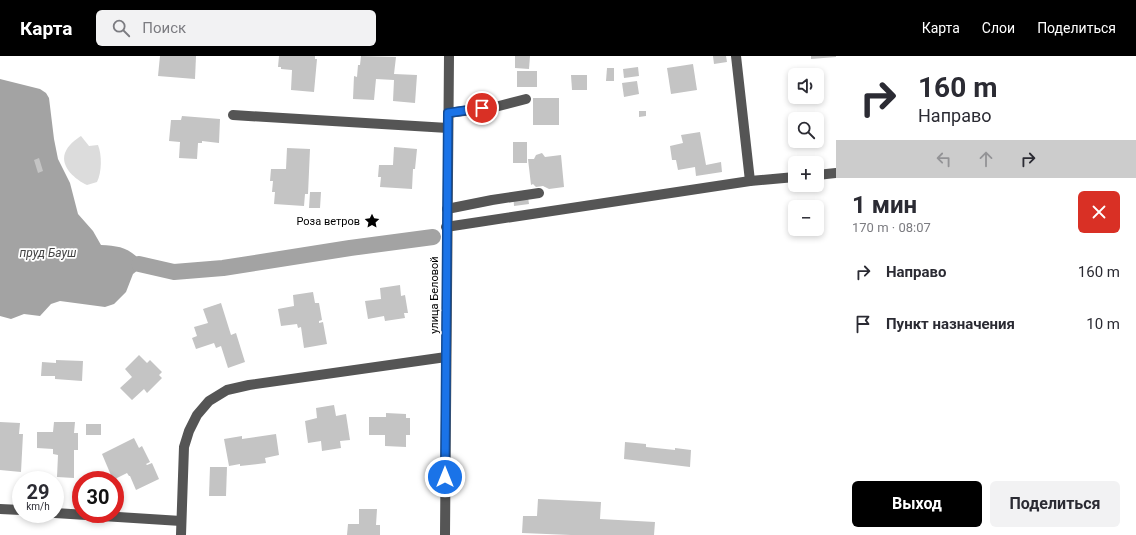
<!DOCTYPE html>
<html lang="ru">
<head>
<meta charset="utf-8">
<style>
	:root { --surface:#fff; --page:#f2f2f3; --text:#2b2b33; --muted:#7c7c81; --accent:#000 }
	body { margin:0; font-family:Roboto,sans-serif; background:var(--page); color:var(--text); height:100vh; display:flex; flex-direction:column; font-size:15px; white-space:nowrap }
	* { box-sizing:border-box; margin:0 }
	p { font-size:13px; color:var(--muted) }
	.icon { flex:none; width:22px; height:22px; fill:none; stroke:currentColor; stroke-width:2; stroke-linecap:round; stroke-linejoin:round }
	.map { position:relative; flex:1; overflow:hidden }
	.drawer { display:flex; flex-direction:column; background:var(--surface); width:300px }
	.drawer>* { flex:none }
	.top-card { background:#fff; color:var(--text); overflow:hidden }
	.fabs { position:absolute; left:788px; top:12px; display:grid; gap:8px }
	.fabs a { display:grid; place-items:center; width:36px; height:36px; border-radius:6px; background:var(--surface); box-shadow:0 2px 6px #0003; font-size:20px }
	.speed { position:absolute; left:12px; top:415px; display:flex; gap:8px; font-size:20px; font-weight:700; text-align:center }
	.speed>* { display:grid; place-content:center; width:52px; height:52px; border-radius:50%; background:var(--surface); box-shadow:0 2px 6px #0003; line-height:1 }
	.speed small { font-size:10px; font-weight:400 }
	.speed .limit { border:6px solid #d22; background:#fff; color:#111 }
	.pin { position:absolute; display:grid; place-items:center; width:34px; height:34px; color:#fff; margin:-17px; border:2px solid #fff; border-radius:50%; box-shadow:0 1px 4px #0007 }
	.me { position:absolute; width:44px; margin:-22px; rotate:0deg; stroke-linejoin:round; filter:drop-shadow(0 0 3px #0008) }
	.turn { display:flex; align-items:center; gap:14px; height:84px; padding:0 16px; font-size:18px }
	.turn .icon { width:52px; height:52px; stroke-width:2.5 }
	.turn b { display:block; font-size:28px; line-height:34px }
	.lanes { display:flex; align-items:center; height:38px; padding:0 16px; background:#0003; justify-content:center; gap:20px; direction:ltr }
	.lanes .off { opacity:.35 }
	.round { display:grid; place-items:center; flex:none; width:42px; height:42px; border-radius:6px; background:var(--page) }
	.summary { display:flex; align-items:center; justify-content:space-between; height:68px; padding:0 16px }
	h1 { font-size:24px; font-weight:700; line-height:30px }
	.primary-button { display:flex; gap:8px; margin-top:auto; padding:8px 16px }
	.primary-button a { flex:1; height:46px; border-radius:6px; background:var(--accent); color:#fff; font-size:16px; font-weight:700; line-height:46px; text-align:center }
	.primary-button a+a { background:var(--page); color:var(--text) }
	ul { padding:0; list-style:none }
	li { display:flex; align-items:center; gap:12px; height:52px; padding:0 16px }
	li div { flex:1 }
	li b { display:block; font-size:15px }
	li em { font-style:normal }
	header { display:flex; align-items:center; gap:24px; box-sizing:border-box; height:56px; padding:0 20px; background:var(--accent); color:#fff }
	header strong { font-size:19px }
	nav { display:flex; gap:22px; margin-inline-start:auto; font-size:14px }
	.search { width:280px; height:36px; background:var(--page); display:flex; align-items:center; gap:10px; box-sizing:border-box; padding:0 14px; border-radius:6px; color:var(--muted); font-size:15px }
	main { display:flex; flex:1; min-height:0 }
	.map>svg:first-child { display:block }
</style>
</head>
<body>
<header>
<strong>Карта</strong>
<div class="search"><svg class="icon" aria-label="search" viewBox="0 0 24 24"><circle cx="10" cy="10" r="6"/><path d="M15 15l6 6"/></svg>Поиск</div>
<nav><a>Карта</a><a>Слои</a><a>Поделиться</a></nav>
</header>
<main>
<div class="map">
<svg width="836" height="479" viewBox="0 0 836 479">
	<rect width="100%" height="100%" fill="#fff"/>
	<!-- green -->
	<path fill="#dcdcdc" d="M81,80L89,90L98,89C102,99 102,116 97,126L87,129C76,124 60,111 65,97C68,89 75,84 81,80Z"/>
	<!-- water -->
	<path fill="#a3a3a3" d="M0,23L40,33L46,37L49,42L54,83L58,103L70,127L78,158L93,175L101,189C118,190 128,191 140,204L138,214L133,218L126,236L114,248L105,251L60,245L51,248L40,260L24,258L11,263L0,260Z"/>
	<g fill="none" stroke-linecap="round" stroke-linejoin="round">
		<!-- canal -->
		<path stroke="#a3a3a3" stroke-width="16" d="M139,208L174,216L223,212L350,192L433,181"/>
	</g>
	<!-- building -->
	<g fill="#c4c4c4">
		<path d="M160,0H196L195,23L158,20Z"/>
		<path d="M279,0H315V3H317L314,36L291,34L292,14L281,13V11H278Z"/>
		<path d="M361,0L396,1L394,18L417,19L415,47L393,45L394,24L376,23L374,44L353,43L354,20L357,21L358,9H360Z"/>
		<path d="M515,0H530L529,13L515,12Z"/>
		<path d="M713,0H726L727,6L714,8Z"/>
		<path d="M811,0H836V1L811,3Z"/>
		<path d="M693,8L697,34L671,38L667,12Z"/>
		<path d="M638,11L639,20L624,22L623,13Z"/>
		<path d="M607,12H614V25H606Z"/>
		<rect x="517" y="15" width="20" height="16"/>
		<path d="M571,19H587V34H572Z"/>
		<path d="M637,25L639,38L624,41L622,27Z"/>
		<rect x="533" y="42" width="26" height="27"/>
		<path d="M639,55H646V60L639,61Z"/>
		<path d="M182,60L220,63L219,87L202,85V87H198L197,103L179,102L180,86L169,85L171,64H181Z"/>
		<path d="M700,76L706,109L721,106L722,116L696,120L695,111L678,114L676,104H672L670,90L683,87L681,79Z"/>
		<rect x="513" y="86" width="14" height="21"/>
		<path d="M394,91L417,93L415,113H413L412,133L380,131L381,121H378L379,109H393Z"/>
		<path d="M287,92L310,93L308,138H305L304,150L274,148L275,136H272L273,125H270L271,113H286Z"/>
		<path d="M542,97L545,101L561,99L564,131L549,133L543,130L536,131L533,128L531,129L528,103H534L536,99Z"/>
		<path d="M39,102L43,115L38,117L34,104Z"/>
		<path d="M527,134L529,148L514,150L513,137Z"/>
		<path d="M310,136H321L320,152H309Z"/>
		<path d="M400,229L401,240L405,239L408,257H404L405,262L385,265L384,260L368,263L365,245L381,243L380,232Z"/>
		<path d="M313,236L315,247H319L322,264L319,265V267L323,266L327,288L304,292L301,271L298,272L297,268L281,270L278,253L294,250L293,239Z"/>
		<path d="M221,247L231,279L236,277L245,306L228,312L221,290L216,292L214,287L196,293L192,282L197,280L194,271L208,267L203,253Z"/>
		<path d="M139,299L147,307L150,304L162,316L159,319L162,322L147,337L144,333L132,344L120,332L132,321L125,313Z"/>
		<path d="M56,304L83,305L82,325L55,323V320H41L42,306L56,307Z"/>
		<path d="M334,349L336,360L346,358L350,384L340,385L341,392L322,395L321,385L308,387L305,365L317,362L316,352Z"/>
		<path d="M386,357L406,358V362H410V379H406V391L385,390V379H369V361H386Z"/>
		<path d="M0,366L20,367L19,378H23L21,416L0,414Z"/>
		<path d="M54,366H75L74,377H78V394H74V422L57,421L58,399L53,398V393L37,392V376H53Z"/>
		<rect x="86" y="368" width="15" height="11"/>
		<path d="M276,378L279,399L265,402L266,407L240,410V408L229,410L224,383L242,380V383Z"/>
		<path d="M134,382L139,392L142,390L150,406L146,408L147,409L152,407L159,423L136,434L130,420H129L127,417L113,424L102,398Z"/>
		<path d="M625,386L646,388V391L675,394V392L691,394L690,411L624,403Z"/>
		<path d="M210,411H227L226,440H209Z"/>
		<path d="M538,443L601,446L600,463L655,466L654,479H571L522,477L523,460H537Z"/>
		<path d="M359,453H377L376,469H380V479H347L348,468H359Z"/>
	</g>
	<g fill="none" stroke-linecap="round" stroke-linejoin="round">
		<!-- minor -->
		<g stroke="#555" stroke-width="10">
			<path d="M736,0L750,125"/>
			<path d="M448,57L495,51L526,43"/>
			<path d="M233,59L448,72"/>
			<path d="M817,119L836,117"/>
			<path d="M447,153L492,144L539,137"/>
			<path d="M446,171L750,125L795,121"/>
			<path d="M0,453L21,454"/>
			<path d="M55,457L181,465"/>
			<path d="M181,479L184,391L189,375L197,359L209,345L227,334L249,329L446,301"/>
			<path d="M445,479L449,0"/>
		</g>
	</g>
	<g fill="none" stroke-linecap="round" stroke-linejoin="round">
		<defs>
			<path id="route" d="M445,421L448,57L482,52"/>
		</defs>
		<!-- route casing -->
		<use href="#route" stroke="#114b97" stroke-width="10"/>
		<!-- route -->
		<use href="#route" stroke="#1a73e8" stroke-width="7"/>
	</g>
	<!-- icons -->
	<defs>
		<symbol id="sight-bare" viewBox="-9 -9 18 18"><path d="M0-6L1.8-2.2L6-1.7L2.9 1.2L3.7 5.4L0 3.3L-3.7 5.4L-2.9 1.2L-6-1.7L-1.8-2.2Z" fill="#000" stroke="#fff" stroke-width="2.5" paint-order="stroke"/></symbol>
	</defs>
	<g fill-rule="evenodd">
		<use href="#sight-bare" x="361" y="154" width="22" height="22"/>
	</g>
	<g text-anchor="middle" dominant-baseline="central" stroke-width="3.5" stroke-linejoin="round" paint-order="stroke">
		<!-- poi labels -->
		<g font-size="11" fill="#000" stroke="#fff" text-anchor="end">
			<text x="360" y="165">Роза ветров</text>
		</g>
		<!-- street labels -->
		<g font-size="11" fill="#000" stroke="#fff">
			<text transform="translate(434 239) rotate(-90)">улица Беловой</text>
		</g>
		<!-- water labels -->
		<g font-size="12" font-style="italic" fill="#444" stroke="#fff">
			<text x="48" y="197">пруд Бауш</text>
		</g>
	</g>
</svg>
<div class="fabs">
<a><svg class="icon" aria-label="sound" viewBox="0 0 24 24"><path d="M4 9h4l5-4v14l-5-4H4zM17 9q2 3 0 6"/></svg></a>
<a><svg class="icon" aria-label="search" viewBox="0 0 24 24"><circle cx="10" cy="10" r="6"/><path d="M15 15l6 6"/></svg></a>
<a>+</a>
<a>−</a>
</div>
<div class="speed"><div>29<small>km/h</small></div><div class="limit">30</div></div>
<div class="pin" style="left:482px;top:52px;background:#d93025"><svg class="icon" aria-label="arrive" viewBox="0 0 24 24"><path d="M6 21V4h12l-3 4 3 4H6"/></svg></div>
<svg class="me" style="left:445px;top:421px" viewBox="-20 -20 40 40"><circle r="17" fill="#1a73e8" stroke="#fff" stroke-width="3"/><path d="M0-11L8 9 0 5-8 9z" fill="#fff"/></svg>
</div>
<section class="drawer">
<div class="top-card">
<div class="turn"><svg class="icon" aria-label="right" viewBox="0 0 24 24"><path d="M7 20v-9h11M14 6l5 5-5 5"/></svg><div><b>160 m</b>Направо</div></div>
<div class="lanes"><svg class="icon off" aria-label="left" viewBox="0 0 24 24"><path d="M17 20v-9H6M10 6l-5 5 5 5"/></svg><svg class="icon off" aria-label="ahead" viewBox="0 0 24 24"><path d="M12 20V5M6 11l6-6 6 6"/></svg><svg class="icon" aria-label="right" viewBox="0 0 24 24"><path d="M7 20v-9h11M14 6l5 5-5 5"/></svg></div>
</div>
<div class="summary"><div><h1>1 мин</h1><p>170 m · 08:07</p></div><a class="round" style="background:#d93025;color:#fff"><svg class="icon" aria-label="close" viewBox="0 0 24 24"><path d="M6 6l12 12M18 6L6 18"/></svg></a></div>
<ul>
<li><svg class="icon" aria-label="right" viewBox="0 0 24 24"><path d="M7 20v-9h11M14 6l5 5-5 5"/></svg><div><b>Направо</b></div><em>160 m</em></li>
<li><svg class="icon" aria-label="arrive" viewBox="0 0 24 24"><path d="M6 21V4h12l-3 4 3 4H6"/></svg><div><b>Пункт назначения</b></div><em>10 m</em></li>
</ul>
<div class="primary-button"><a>Выход</a><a>Поделиться</a></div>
</section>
</main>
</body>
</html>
